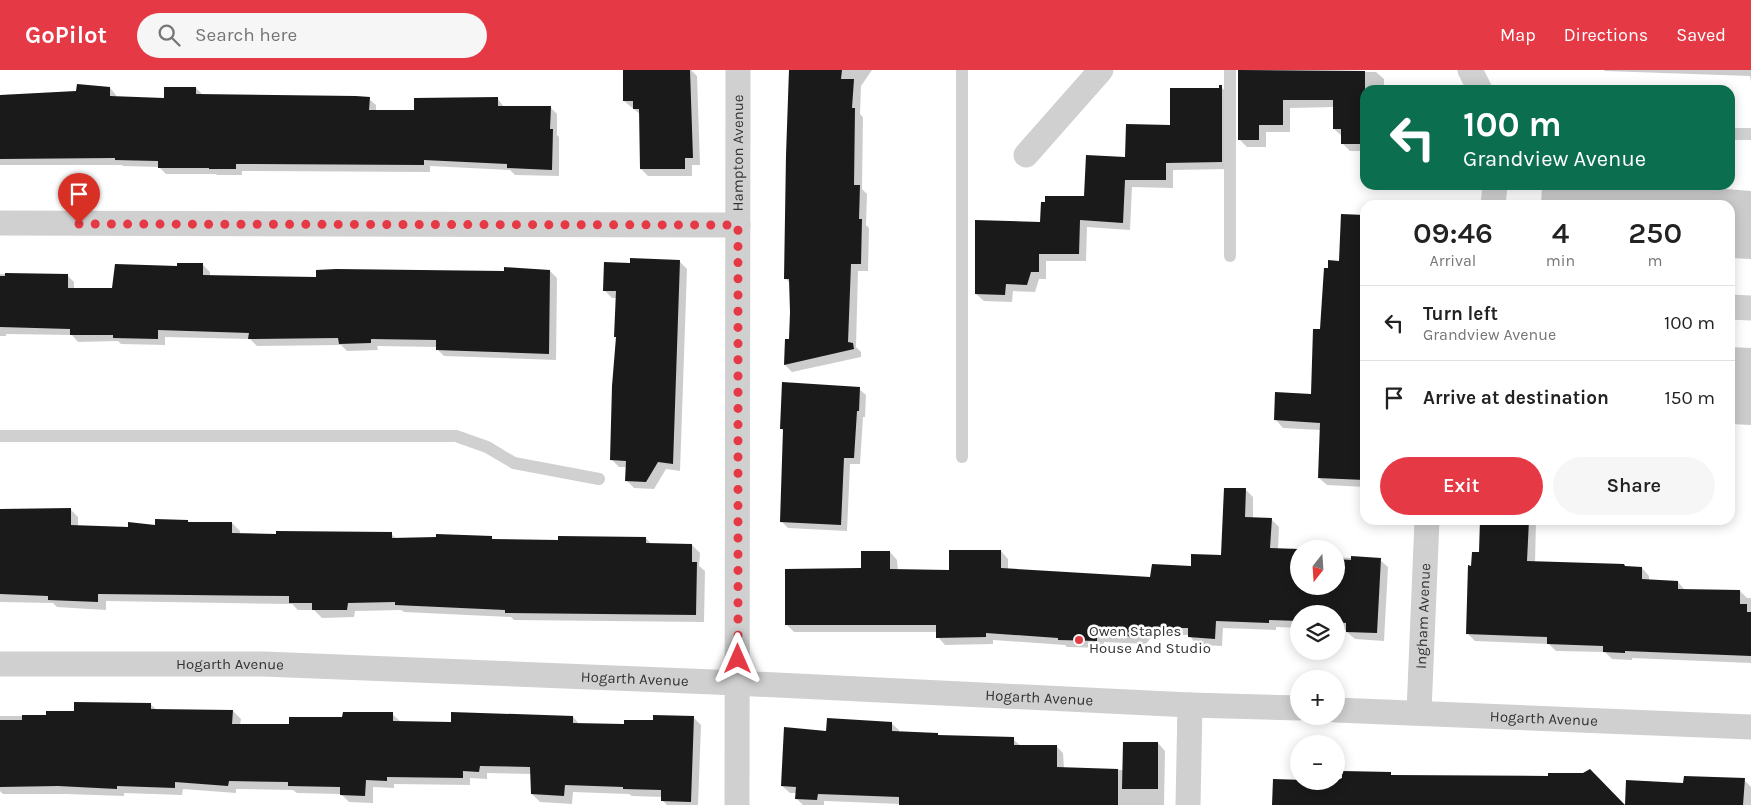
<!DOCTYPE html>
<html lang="en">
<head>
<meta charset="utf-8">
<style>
	:root { --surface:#fff; --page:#f6f6f6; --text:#222; --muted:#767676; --line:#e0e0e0; --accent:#e63946 }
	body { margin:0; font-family:Karla,sans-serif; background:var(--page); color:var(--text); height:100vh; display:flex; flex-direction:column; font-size:19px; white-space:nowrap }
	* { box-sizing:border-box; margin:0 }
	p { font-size:16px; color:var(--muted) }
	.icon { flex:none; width:28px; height:28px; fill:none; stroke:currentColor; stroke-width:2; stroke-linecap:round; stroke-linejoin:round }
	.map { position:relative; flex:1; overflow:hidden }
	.panel { position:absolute; left:1360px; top:130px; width:375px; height:325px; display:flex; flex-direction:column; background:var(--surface); border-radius:15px; box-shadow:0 2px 12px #0003 }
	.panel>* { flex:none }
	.top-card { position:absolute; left:1360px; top:15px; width:375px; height:105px; border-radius:15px; box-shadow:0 2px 12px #0003; background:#0b6e4f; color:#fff; overflow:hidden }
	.needle { width:32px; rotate:197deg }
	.controls { position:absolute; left:1290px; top:470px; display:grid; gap:10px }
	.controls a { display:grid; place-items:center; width:55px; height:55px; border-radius:50%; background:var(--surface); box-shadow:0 2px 12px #0003; font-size:25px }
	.pin { position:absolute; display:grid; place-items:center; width:42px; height:42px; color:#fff; margin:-51px -21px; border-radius:50% 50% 50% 0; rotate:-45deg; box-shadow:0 0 5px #0007 }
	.pin .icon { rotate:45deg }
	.me { position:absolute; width:55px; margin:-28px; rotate:0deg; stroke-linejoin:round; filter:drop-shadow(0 0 4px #0008) }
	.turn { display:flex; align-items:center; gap:18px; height:105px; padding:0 20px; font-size:22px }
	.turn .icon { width:65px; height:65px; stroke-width:2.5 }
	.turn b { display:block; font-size:35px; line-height:42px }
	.eta { display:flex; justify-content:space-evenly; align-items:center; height:85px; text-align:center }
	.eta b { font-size:30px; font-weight:600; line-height:35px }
	.primary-button { display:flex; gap:10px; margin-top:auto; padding:10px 20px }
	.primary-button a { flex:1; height:58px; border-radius:30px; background:var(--accent); color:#fff; font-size:20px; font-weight:600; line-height:58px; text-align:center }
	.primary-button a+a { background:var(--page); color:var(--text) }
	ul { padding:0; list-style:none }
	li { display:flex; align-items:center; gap:15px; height:75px; padding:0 20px; border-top:1px solid var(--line) }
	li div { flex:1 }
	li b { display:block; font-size:19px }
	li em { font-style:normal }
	header { display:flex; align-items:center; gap:30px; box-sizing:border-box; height:70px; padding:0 25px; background:var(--accent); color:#fff }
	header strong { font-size:24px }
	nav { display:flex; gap:28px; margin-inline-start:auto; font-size:18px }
	.search { width:350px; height:45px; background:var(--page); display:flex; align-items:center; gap:12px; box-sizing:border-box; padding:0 18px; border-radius:28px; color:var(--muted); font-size:19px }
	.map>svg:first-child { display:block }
</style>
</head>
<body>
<header>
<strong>GoPilot</strong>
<div class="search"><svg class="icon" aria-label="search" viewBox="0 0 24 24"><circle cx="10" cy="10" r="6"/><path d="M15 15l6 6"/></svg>Search here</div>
<nav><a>Map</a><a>Directions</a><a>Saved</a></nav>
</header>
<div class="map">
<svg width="1751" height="735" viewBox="0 0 1751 735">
	<rect width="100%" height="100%" fill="#fff"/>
	<!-- shadow -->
	<g fill="#0003">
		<path d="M624,0H691L697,6L700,95H692V106H648L641,99V45L624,31Z"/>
		<path d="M789,0H872L861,16L860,44L863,47L862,119L867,124L866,155L869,158L868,201H858L856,277L861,282V287L792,302L785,295L786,270H790V213L786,209Z"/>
		<path d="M1239,0L1376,2L1384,9V20H1365V81H1350L1343,74V67L1334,59V37L1290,38V62H1266V77H1247L1239,69Z"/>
		<path d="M1604,0H1751V12L1750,6L1605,1Z"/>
		<path d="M1221,17L1229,24V99L1173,100V118L1132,117L1130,160L1087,157L1086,191H1046V209H1039L1035,222L1013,221L1012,232L984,231L976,224L1042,153L1085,128L1127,88L1220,20Z"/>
		<path d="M110,18L116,25V27L165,29L196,18L203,25L369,29L376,35V41H415L498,29L504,37H550L557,44V65L559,67V106L515,105L510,100L430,96V102L242,101V105H217L216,104H166L159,97L123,96L122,95H0V26L78,22Z"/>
		<path d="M1542,115H1700L1701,117L1751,121V189L1730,188V135H1541Z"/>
		<path d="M1365,146V417L1327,415L1319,408L1321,360L1283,358L1276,350L1312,326L1329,200L1340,192Z"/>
		<path d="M679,191L687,199L680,401L666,399L654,419L634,418L626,410L627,397H619L611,389L618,268L617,228H612L604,220L631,194Z"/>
		<path d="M203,195L210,202V206L318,208L550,201L557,208L556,290L444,286L437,279V277L377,276L378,280L347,281L341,275L257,276L250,269L165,267V275L121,274L118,271L78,272L72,265L6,264V266H0V204L67,205L74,212V220H114L178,197Z"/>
		<path d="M1730,277L1751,278V355L1730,354Z"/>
		<path d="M859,319L866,325L865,347H863L860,394H850L847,461L788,458L781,451L784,362L781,358Z"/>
		<path d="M1246,420L1253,427V449H1271L1279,457L1278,479L1299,516H1336V487L1380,490L1388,497L1384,571L1355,569L1347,562V560L1336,559V544H1299V558L1276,557V560L1223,558L1222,576L1197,575L1189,565H1153L1146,574L1104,572V578L1067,577L1065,575L993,570V574L945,575L938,567V562H794L787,555L863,500L890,482L897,490L898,501H950L1001,481L1008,489V500L1151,508L1192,497L1222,486Z"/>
		<path d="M70,439L78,447V456L129,459L156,456L157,451L232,453L240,461V464H391L397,469L492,468L494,471L560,472L646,468L651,474L692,475L700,483L699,496L705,501L704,552L514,550L511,547L404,542L401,540L355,541L354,547L322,548L314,540H298L292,534L106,531V540L57,537L53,533L0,532V448Z"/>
		<path d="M1481,450H1536L1535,493L1642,498L1649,506V510L1678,512L1685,520L1740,521L1747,528H1751V593L1632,588V590L1612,589L1605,582L1556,581L1549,574L1475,571L1467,563L1472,497L1480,484Z"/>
		<path d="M150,634L157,640L233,641L241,649L240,655L290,656L392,644L400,651L452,653L573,647L580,655L625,656L693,647L701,655L698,735H667L662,730V727L632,726L629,724L573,722L572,734L540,732L532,724L531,704L487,703V709L470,708V715L394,714V718L373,717V733L349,732L341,724L297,723L293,720L236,719V723L183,719L182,725L124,723V726L66,724H3L0,721V646H47Z"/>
		<path d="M891,653L899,660V663L937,664L940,667L1013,669L1021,676H1056L1063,683L1064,699L1124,700L1158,673L1165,681L1164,735H901V734L824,731V735H803L796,728L797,723H790L782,716L828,662Z"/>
		<path d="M1744,710L1751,717V735H1626L1685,715Z"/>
	</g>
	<!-- building -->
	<g fill="#1a1a1a">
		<path d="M623,0H690L693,88H685V99H640L639,39H633V31H623Z"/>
		<path d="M789,0H842L841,9H854L852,38H855L854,115H860L859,149H862L861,194H851L848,272L853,273L854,279L784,295L785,269H789L790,242L789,209H784L786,85Z"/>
		<path d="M1238,0L1365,1V74H1341V59H1333V30H1283V55H1259V70H1238Z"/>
		<path d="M77,14L110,17V26L164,28V17H196V24L356,26L370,27L369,40H414V28L498,27V36H551L550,59H553L552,100L507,98V94L424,90V95L236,94V99H209V98H158V91L115,90V88L0,89V25L76,21Z"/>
		<path d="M1219,15H1222V92L1166,93V110H1125L1123,153L1080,150L1079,184H1039V202H1031L1027,215L1006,214L1005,225L975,224V150L1040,152L1041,132H1045V126H1084L1086,85L1125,87L1126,54L1170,55V18H1219Z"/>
		<path d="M1341,144L1365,145V410L1318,408L1320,353L1274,350L1275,322L1311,324L1313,259H1320L1324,198H1328V190L1339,191Z"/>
		<path d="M630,188L680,190L673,394L658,392L646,412L625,411L626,391L610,390L612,316L616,267H614L616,221H603L604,192L630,193Z"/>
		<path d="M177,193H203V205L316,207V200L336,199L504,201V197L550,200L549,284L436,280V270L371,269V273L339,274L338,268L248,269L249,263L158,260V269L113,268V265H70V259L0,257V206H5V203L68,204V218H112L115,194L177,196Z"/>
		<path d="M782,312L860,317L859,341H857L854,388H844L841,455L780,452L783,359H780Z"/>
		<path d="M1224,418H1246L1245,447L1272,448L1270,478L1299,479V516H1336V489L1351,490V486L1381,488L1377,563L1346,562V553L1336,552V544H1299V551L1269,550V553L1216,551L1215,569L1188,567V558H1145L1138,567L1097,564V571L1058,570V568L986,563V567L936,568V555H785V499L861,498V481H890V499L949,500V480H1001V498L1150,507L1152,494L1191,496V484L1221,485Z"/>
		<path d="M71,438V455L128,457V452L155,455V449L188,450V452H232V463L276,464V461L392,462V468L436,467V464L492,466V469L558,470V466L646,467V473L692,474V492H697L696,545L505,543V540L395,535V532L348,533L347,540H312V533H289V526L98,524V532L48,530V526L0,524V439Z"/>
		<path d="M1480,450H1529L1527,491L1624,494L1625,496L1642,497V509L1678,511V519L1740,520V534H1747V542H1751V586L1625,581V583L1603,582V576L1547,574V567L1466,564L1468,495L1471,496L1472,482H1479Z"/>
		<path d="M74,632L151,633V639L233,640L232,654H289V647H342L343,642H393V651L451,652V642L573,646V653L624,654V650H653V645L694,646L691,732L661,731V720L623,719V717L565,715L564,726L531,724L530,697L480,696L479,702L463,701V708L387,707V711L366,710L365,726L340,725V717L288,716V712L229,711L228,716L175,712V718L117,716V719L58,716L0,717V650H22V645H46V641H74Z"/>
		<path d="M827,648L892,652V661L938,663V665L1014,667V675H1057V697L1118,699V735H899V727L818,724L817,730L795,729L796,717L781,716L784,657L826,661Z"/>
		<path d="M1123,672H1158V719H1122Z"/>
		<path d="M1590,699L1625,735L1626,710L1683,713L1684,706L1745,708L1743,735H1272L1273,709L1336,711L1342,708V701L1391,702V705L1548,706V703H1583Z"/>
	</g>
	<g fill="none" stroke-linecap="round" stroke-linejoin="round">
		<!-- service -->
		<g stroke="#d0d0d0" stroke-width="12">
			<path d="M962,0V387"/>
			<path d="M1730,64H1751"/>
			<path d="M1230,186V0"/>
			<path d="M0,366H456L487,377L514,393L599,409"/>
		</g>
		<!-- minor -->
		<g stroke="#d0d0d0" stroke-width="25">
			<path d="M1470,0L1480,20"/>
			<path d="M1026,85L1101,0"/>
			<path d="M1493,135L1495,115"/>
			<path d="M0,153L738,155"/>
			<path d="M1730,237L1751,238"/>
			<path id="s1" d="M0,594H264L714,612L1190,635L1299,638"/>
			<path id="s2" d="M1336,640L1751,657"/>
			<path id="s3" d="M1419,642L1427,450"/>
			<path id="s4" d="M737,735L738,0"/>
			<path d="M1188,735L1190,635"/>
		</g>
	</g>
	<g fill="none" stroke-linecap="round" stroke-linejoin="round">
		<!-- route -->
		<path stroke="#e63946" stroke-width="9" stroke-dasharray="0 16.2" d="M79,154L738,155V589"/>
	</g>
	<!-- markers -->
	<circle fill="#e63946" stroke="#fff" stroke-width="2" cx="1079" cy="570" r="5"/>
	<g text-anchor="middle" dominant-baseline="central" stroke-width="5" stroke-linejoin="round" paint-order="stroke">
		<!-- street labels -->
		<g font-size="15" fill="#333" stroke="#fff">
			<text stroke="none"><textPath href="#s4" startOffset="652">Hampton Avenue</textPath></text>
			<text stroke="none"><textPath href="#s3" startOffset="96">Ingham Avenue</textPath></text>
			<text stroke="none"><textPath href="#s1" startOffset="230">Hogarth Avenue</textPath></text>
			<text stroke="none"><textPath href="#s1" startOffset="635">Hogarth Avenue</textPath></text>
			<text stroke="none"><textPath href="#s1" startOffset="1040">Hogarth Avenue</textPath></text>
			<text stroke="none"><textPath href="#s2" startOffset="208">Hogarth Avenue</textPath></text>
		</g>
		<!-- poi labels -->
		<g font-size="15" fill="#333" stroke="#fff" text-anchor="start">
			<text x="1089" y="561">Owen Staples<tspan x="1089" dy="17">House And Studio</tspan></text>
		</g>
	</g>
</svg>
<div class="controls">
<a><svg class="needle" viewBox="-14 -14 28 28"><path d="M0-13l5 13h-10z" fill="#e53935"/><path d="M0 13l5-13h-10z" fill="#767676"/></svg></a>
<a><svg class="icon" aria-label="layers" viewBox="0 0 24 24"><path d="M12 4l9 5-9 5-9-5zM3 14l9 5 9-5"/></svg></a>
<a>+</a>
<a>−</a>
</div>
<div class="pin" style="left:79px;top:154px;background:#d93025"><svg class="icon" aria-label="arrive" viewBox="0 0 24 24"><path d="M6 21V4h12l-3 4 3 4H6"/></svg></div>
<svg class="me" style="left:738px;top:589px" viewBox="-20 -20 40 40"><path d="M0-17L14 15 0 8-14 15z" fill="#e63946" stroke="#fff" stroke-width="4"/></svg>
<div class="top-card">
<div class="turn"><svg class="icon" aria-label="left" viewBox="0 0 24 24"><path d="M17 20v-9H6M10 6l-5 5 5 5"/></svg><div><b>100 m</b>Grandview Avenue</div></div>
</div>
<section class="panel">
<div class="eta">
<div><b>09:46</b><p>Arrival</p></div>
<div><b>4</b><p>min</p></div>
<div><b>250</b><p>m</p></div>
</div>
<ul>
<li><svg class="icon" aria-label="left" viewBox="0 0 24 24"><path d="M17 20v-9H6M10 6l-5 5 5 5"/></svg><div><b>Turn left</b><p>Grandview Avenue</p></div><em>100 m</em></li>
<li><svg class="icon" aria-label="arrive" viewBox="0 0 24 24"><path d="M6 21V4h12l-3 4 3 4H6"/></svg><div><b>Arrive at destination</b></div><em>150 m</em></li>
</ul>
<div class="primary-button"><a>Exit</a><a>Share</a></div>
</section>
</div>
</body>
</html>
